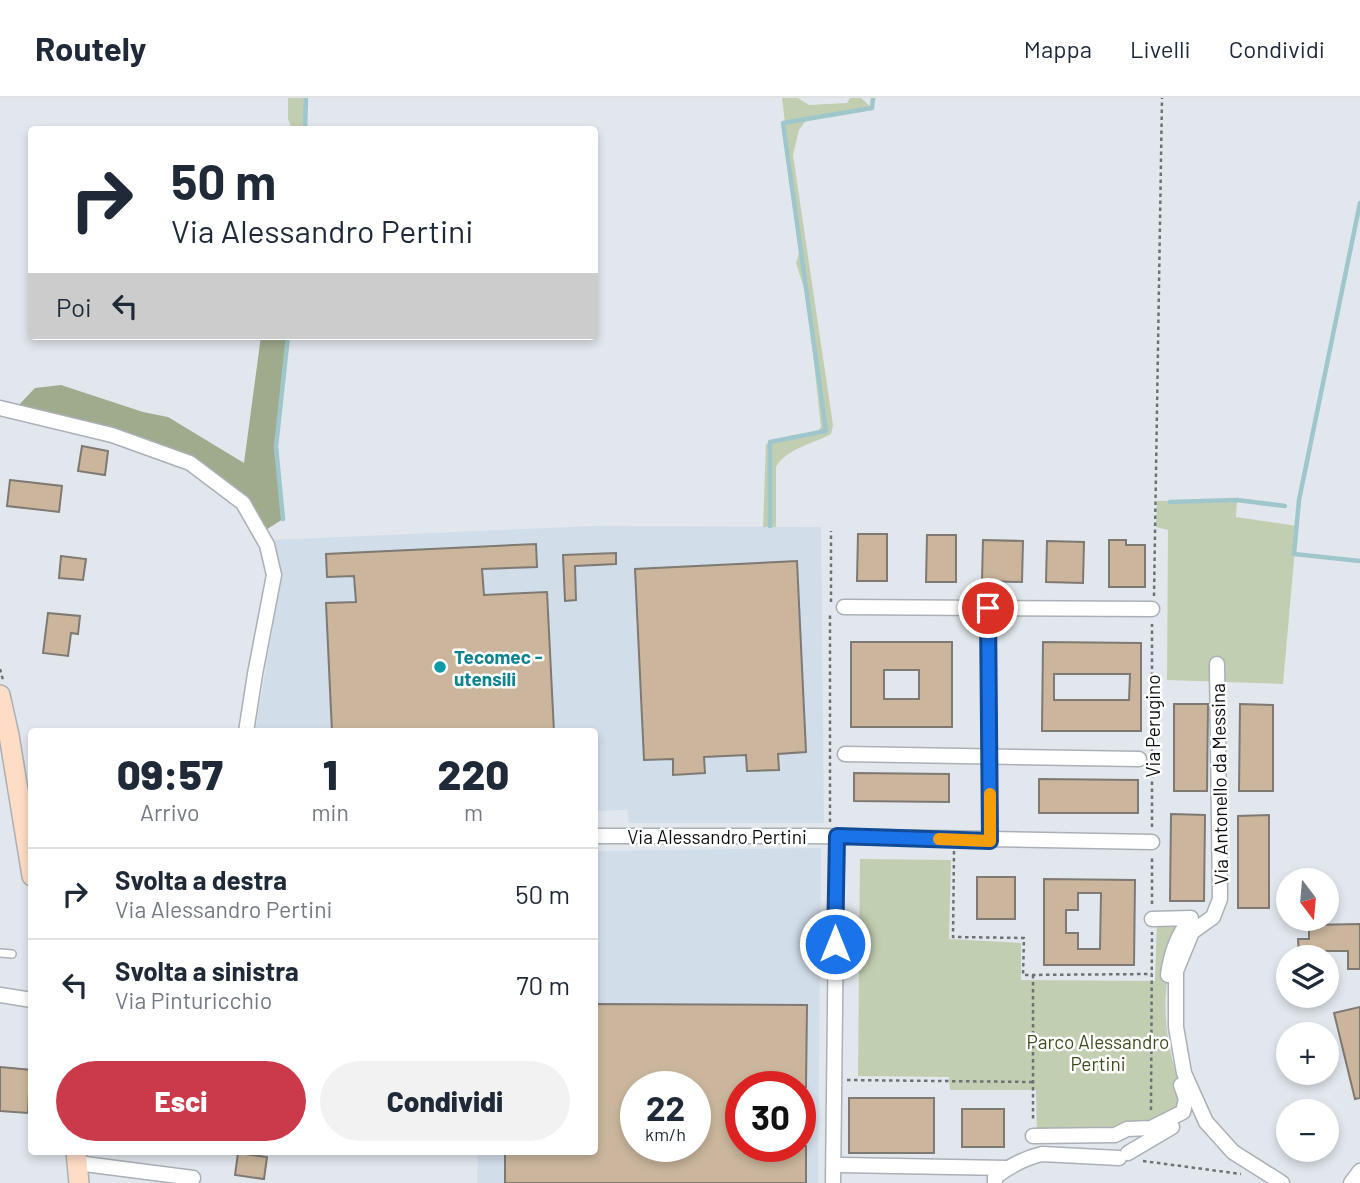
<!DOCTYPE html>
<html lang="it">
<head>
<meta charset="utf-8">
<style>
	:root { --surface:#fff; --page:#f2f2f3; --text:#1f2937; --muted:#747a83; --line:#e0e1e3; --accent:#ca3a4a }
	body { margin:0; font-family:Barlow,sans-serif; background:var(--page); color:var(--text); height:100vh; display:flex; flex-direction:column; font-size:26px; white-space:nowrap }
	* { box-sizing:border-box; margin:0 }
	p { font-size:23px; color:var(--muted) }
	.icon { flex:none; width:38px; height:38px; fill:none; stroke:currentColor; stroke-width:2; stroke-linecap:round; stroke-linejoin:round }
	.map { position:relative; flex:1; overflow:hidden }
	.drawer { position:absolute; left:28px; top:630px; width:570px; height:427px; display:flex; flex-direction:column; background:var(--surface); border-radius:7px; box-shadow:0 4px 10px #0003 }
	.drawer>* { flex:none }
	.top-card { position:absolute; left:28px; top:28px; width:570px; height:214px; border-radius:7px; box-shadow:0 4px 10px #0003; background:#fff; color:var(--text); overflow:hidden }
	.needle { width:46px; rotate:164deg }
	.controls { position:absolute; left:1276px; top:770px; display:grid; gap:14px }
	.controls a { display:grid; place-items:center; width:63px; height:63px; border-radius:50%; background:var(--surface); box-shadow:0 4px 10px #0003; font-size:35px }
	.speed { position:absolute; left:620px; top:973px; display:flex; gap:14px; font-size:35px; font-weight:700; text-align:center }
	.speed>* { display:grid; place-content:center; width:91px; height:91px; border-radius:50%; background:var(--surface); box-shadow:0 4px 10px #0003; line-height:1 }
	.speed small { font-size:18px; font-weight:400 }
	.speed .limit { border:10px solid #d22; background:#fff; color:#111 }
	.pin { position:absolute; display:grid; place-items:center; width:60px; height:60px; color:#fff; margin:-30px; border:4px solid #fff; border-radius:50%; box-shadow:0 2px 7px #0007 }
	.me { position:absolute; width:77px; margin:-38px; rotate:0deg; stroke-linejoin:round; filter:drop-shadow(0 0 5px #0008) }
	.turn { display:flex; align-items:center; gap:24px; height:147px; padding:0 28px; font-size:32px }
	.turn .icon { width:91px; height:91px; stroke-width:2.5 }
	.turn b { display:block; font-size:49px; line-height:60px }
	.then { display:flex; align-items:center; height:66px; padding:0 28px; background:#0003; gap:14px; font-size:26px }
	.eta { display:flex; justify-content:space-evenly; align-items:center; height:119px; text-align:center }
	.eta b { font-size:42px; font-weight:800; line-height:49px }
	.button { display:flex; gap:14px; margin-top:auto; padding:14px 28px }
	.button a { flex:1; height:80px; border-radius:42px; background:var(--accent); color:#fff; font-size:28px; font-weight:800; line-height:80px; text-align:center }
	.button a+a { background:var(--page); color:var(--text) }
	ul { padding:0; list-style:none }
	li { display:flex; align-items:center; gap:21px; height:91px; padding:0 28px; border-top:2px solid var(--line) }
	li div { flex:1 }
	li b { display:block; font-size:26px }
	li em { font-style:normal }
	header { display:flex; align-items:center; gap:42px; box-sizing:border-box; height:98px; padding:0 35px; background:var(--surface); border-bottom:2px solid var(--line) }
	header strong { font-size:33px }
	nav { display:flex; gap:38px; margin-inline-start:auto; font-size:24px }
	.map>svg:first-child { display:block }
</style>
</head>
<body>
<header>
<strong>Routely</strong>
<nav><a>Mappa</a><a>Livelli</a><a>Condividi</a></nav>
</header>
<div class="map">
<svg width="1360" height="1085" viewBox="0 0 1360 1085">
	<rect width="100%" height="100%" fill="#e1e7ed"/>
	<!-- built -->
	<g fill="#d2ddea" fill-rule="evenodd">
		<path d="M592,428L821,429L824,725H629L627,712L595,713V634H255L282,475L274,442Z"/>
		<path d="M821,750L818,1085H477L478,1054H595V753ZM635,989H695V1048H635ZM740,989H800V1048H740Z"/>
	</g>
	<!-- green -->
	<g fill="#c2ceb1">
		<path d="M288,0H306L305,31H292L288,21Z"/>
		<path d="M782,0H798L809,7L847,5L850,0H861L872,10L807,21L799,32L793,57L833,327L831,336C813,346 787,350 776,369V429H763L766,346L817,335L821,329L807,199L796,165L800,152Z"/>
		<path d="M1237,402L1236,419L1297,428L1283,586L1167,582L1168,432L1156,429L1157,403Z"/>
		<path d="M860,761L951,762L949,841L1021,845V882L1155,883L1157,822L1190,821C1183,838 1171,858 1168,877C1161,918 1169,962 1185,1000L1175,1017L1114,1035L1037,1036L1036,992H950L949,979L858,978Z"/>
	</g>
	<!-- forest -->
	<path fill="#a0ab8e" d="M261,238H288L276,349L283,421L261,435L243,405L190,365L13,313L35,290L61,287L143,314L168,319L244,365Z"/>
	<g fill="none" stroke-linecap="round" stroke-linejoin="round">
		<!-- stream -->
		<g stroke="#9fc7cb" stroke-width="4.5">
			<path d="M305,32L306,0"/>
			<path d="M1360,105L1299,402L1294,456L1360,463"/>
			<path d="M1170,404L1237,402L1285,408"/>
			<path d="M283,421L276,349L288,238"/>
			<path d="M770,428V344L826,333L783,25L872,10L873,0"/>
		</g>
	</g>
	<!-- building -->
	<g fill="#cbb69d" stroke="#7e7972" stroke-width="2" fill-rule="evenodd">
		<path d="M82,348L108,353L105,377L78,373Z"/>
		<path d="M10,382L62,388L59,414L7,408Z"/>
		<path d="M858,436H887V483H857Z"/>
		<path d="M927,437H956V484H926Z"/>
		<path d="M983,442L1023,443L1022,484L982,483Z"/>
		<path d="M1109,442H1126V447H1145V489H1109Z"/>
		<path d="M1047,443L1084,444L1083,485L1046,484Z"/>
		<path d="M536,446L537,469L482,471L484,497L547,494L554,634H332L326,505L356,504L354,478L327,479L326,456Z"/>
		<path d="M616,455V466L575,468L576,502L565,503L563,457Z"/>
		<path d="M61,458L86,461L83,482L59,480Z"/>
		<path d="M797,463L806,654L778,656L779,672L747,673L746,657L704,659L705,675L673,677V661L644,662L635,471Z"/>
		<path d="M48,515L80,518L78,536L71,535L68,558L43,555Z"/>
		<path d="M851,544H952V629H851ZM884,572H919V601H884Z"/>
		<path d="M1043,544L1141,545V633H1042ZM1054,576H1130L1129,602H1054Z"/>
		<path d="M1174,606H1208L1207,693H1174Z"/>
		<path d="M1240,606L1273,607V693H1239Z"/>
		<path d="M854,675L949,676V704L854,703Z"/>
		<path d="M1039,681L1138,682V715H1039Z"/>
		<path d="M1171,716L1205,717L1204,803H1170Z"/>
		<path d="M1269,717V810H1238V718Z"/>
		<rect x="977" y="779" width="38" height="42"/>
		<path d="M1044,781L1135,782L1134,867H1044ZM1078,795H1101L1100,851H1078V835H1066V812H1078Z"/>
		<path d="M1360,826V871H1348V853H1322V859H1299L1298,841H1309V827Z"/>
		<path d="M595,906L807,907L806,989H740V1048H806V1085H505V1054H595ZM635,989H695V1048H635Z"/>
		<path d="M1360,909V1000L1355,1001L1334,915Z"/>
		<path d="M0,969L32,972V994H29L28,1015L0,1013Z"/>
		<rect x="849" y="1000" width="85" height="55"/>
		<rect x="962" y="1011" width="42" height="38"/>
		<path d="M238,1055L267,1059L264,1081L235,1077Z"/>
	</g>
	<g fill="none" stroke-linecap="round" stroke-linejoin="round">
		<defs>
			<path id="lane" d="M0,855L12,856"/>
			<g id="street">
				<path d="M0,310L112,337L190,365L243,405L267,447L274,477L255,576L246,634"/>
				<path d="M844,509L988,510"/>
				<path d="M1217,566L1220,801L1213,819L1192,834L1176,873V929L1184,975L1206,1024L1233,1054L1282,1085"/>
				<path d="M845,656L1139,661"/>
				<path d="M595,738H814L1152,744"/>
				<path d="M990,743L988,510L1152,511"/>
				<path d="M1152,821L1191,820C1177,838 1171,855 1168,877"/>
				<path d="M0,897L32,902"/>
				<path d="M1033,1038L1115,1037L1127,1031L1151,1030L1183,1014L1186,1001L1181,987"/>
				<path d="M1128,1055L1172,1029"/>
				<path d="M77,1065L193,1080"/>
				<path d="M841,1067L1007,1070"/>
				<path d="M833,1085L837,738"/>
				<path d="M995,1085V1079C1010,1068 1024,1060 1042,1056L1119,1060"/>
				<path d="M1351,1085L1360,1073"/>
			</g>
			<g id="secondary">
				<path d="M0,597L9,637L32,778"/>
				<path d="M76,1054L79,1085"/>
			</g>
		</defs>
		<!-- lane casing -->
		<use href="#lane" stroke="#aab0b6" stroke-width="10"/>
		<!-- street casing -->
		<use href="#street" stroke="#aab0b6" stroke-width="17"/>
		<!-- secondary casing -->
		<use href="#secondary" stroke="#aab0b6" stroke-width="22"/>
		<!-- path -->
		<g stroke="#6d7175" stroke-width="2.5" stroke-dasharray="3.5 3.5" stroke-linecap="butt">
			<path d="M1154,498L1162,0"/>
			<path d="M831,504V433"/>
			<path d="M0,571L3,582"/>
			<path d="M1152,655V526"/>
			<path d="M830,724V514"/>
			<path d="M1152,729V669"/>
			<path d="M954,753L953,839L1024,840L1023,877L1152,876"/>
			<path d="M1152,806V757"/>
			<path d="M1033,877V1023"/>
			<path d="M847,982L1033,984"/>
			<path d="M1151,1012L1152,834"/>
			<path d="M1143,1063L1241,1076"/>
		</g>
		<!-- lane -->
		<use href="#lane" stroke="#fff" stroke-width="7"/>
		<!-- street -->
		<use href="#street" stroke="#fff" stroke-width="14"/>
		<!-- secondary -->
		<use href="#secondary" stroke="#fedcc5" stroke-width="19"/>
	</g>
	<g fill="none" stroke-linecap="round" stroke-linejoin="round">
		<defs>
			<path id="route" d="M835,846L837,738L990,743L988,510"/>
		</defs>
		<!-- route casing -->
		<use href="#route" stroke="#114b97" stroke-width="18"/>
		<!-- route -->
		<use href="#route" stroke="#1a73e8" stroke-width="12"/>
		<!-- slow -->
		<path stroke="#f59e0b" stroke-width="12" d="M939,741L990,743V696"/>
	</g>
	<!-- markers -->
	<circle fill="#0f9aa8" stroke="#fff" stroke-width="2.5" cx="440" cy="569" r="7"/>
	<g text-anchor="middle" dominant-baseline="central" stroke-width="5" stroke-linejoin="round" paint-order="stroke">
		<!-- culture labels -->
		<g font-size="19" font-weight="bold" fill="#0d838f" stroke="#fff" text-anchor="start">
			<text x="454" y="558">Tecomec -<tspan x="454" dy="22">utensili</tspan></text>
		</g>
		<!-- street labels -->
		<g font-size="19" fill="#0c0e10" stroke="#fff">
			<text transform="translate(1152 628) rotate(-90)">Via Perugino</text>
			<text transform="translate(1219 686) rotate(-91)">Via Antonello da Messina</text>
			<text x="717" y="738">Via Alessandro Pertini</text>
		</g>
		<!-- park labels -->
		<g font-size="19" fill="#3d4c1d" stroke="#fff">
			<text x="1098" y="943">Parco Alessandro<tspan x="1098" dy="22">Pertini</tspan></text>
		</g>
	</g>
</svg>
<div class="controls">
<a><svg class="needle" viewBox="-14 -14 28 28"><path d="M0-13l5 13h-10z" fill="#e53935"/><path d="M0 13l5-13h-10z" fill="#747a83"/></svg></a>
<a><svg class="icon" aria-label="layers" viewBox="0 0 24 24"><path d="M12 4l9 5-9 5-9-5zM3 14l9 5 9-5"/></svg></a>
<a>+</a>
<a>−</a>
</div>
<div class="speed"><div>22<small>km/h</small></div><div class="limit">30</div></div>
<div class="pin" style="left:988px;top:510px;background:#d93025"><svg class="icon" aria-label="arrive" viewBox="0 0 24 24"><path d="M6 21V4h12l-3 4 3 4H6"/></svg></div>
<svg class="me" style="left:835px;top:846px" viewBox="-20 -20 40 40"><circle r="17" fill="#1a73e8" stroke="#fff" stroke-width="3"/><path d="M0-11L8 9 0 5-8 9z" fill="#fff"/></svg>
<div class="top-card">
<div class="turn"><svg class="icon" aria-label="right" viewBox="0 0 24 24"><path d="M7 20v-9h11M14 6l5 5-5 5"/></svg><div><b>50 m</b>Via Alessandro Pertini</div></div>
<div class="then">Poi<svg class="icon" aria-label="left" viewBox="0 0 24 24"><path d="M17 20v-9H6M10 6l-5 5 5 5"/></svg></div>
</div>
<section class="drawer">
<div class="eta">
<div><b>09:57</b><p>Arrivo</p></div>
<div><b>1</b><p>min</p></div>
<div><b>220</b><p>m</p></div>
</div>
<ul>
<li><svg class="icon" aria-label="right" viewBox="0 0 24 24"><path d="M7 20v-9h11M14 6l5 5-5 5"/></svg><div><b>Svolta a destra</b><p>Via Alessandro Pertini</p></div><em>50 m</em></li>
<li><svg class="icon" aria-label="left" viewBox="0 0 24 24"><path d="M17 20v-9H6M10 6l-5 5 5 5"/></svg><div><b>Svolta a sinistra</b><p>Via Pinturicchio</p></div><em>70 m</em></li>
</ul>
<div class="button"><a>Esci</a><a>Condividi</a></div>
</section>
</div>
</body>
</html>
